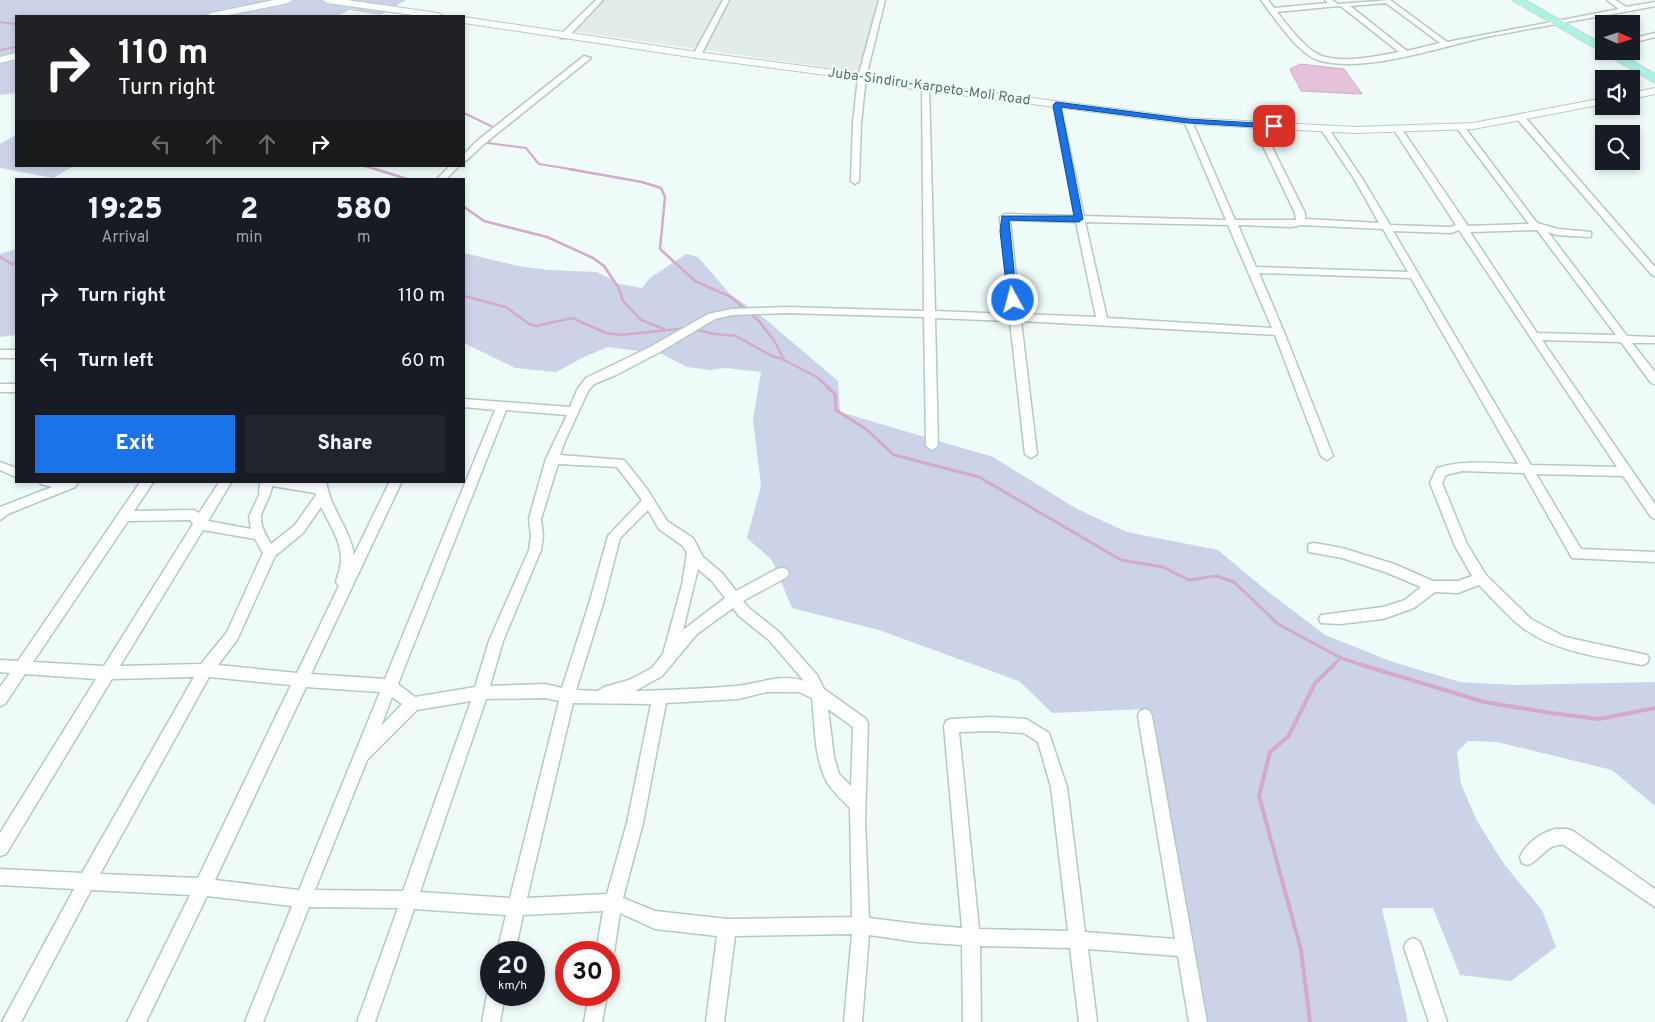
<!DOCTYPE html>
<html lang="en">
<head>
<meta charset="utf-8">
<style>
	:root { --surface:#171b24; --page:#20242c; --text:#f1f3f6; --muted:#9ea1a6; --accent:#1a73e8 }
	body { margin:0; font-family:Overpass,sans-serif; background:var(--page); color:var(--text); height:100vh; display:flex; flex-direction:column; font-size:19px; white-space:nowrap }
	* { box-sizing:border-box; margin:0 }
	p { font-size:16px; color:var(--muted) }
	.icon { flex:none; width:28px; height:28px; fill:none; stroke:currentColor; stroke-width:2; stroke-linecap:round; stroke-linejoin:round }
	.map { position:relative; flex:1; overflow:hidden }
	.details { position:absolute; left:15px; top:178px; width:450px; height:305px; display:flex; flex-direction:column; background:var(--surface); border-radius:0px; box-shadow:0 2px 8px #0003 }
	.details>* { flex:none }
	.hud { position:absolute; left:15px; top:15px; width:450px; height:152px; border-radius:0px; box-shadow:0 2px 8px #0003; background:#202124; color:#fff; overflow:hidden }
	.needle { width:32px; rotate:93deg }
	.tools { position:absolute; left:1595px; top:15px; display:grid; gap:10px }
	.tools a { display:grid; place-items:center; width:45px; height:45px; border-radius:0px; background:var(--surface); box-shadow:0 2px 8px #0003; font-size:25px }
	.speed { position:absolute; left:480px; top:941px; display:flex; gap:10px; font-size:25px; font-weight:700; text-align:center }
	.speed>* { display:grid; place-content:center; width:65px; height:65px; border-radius:50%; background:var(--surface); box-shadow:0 2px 8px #0003; line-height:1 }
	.speed small { font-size:12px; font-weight:400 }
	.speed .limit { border:8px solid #d22; background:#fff; color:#111 }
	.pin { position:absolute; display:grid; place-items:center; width:42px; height:42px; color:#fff; margin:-21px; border-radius:10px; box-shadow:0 2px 8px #0006 }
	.me { position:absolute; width:55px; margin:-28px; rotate:353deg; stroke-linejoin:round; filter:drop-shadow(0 0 4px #0008) }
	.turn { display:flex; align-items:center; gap:18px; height:105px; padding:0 20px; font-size:22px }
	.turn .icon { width:65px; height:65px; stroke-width:2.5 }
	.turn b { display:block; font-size:35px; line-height:42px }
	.lanes { display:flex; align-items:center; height:48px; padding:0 20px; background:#0003; justify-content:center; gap:25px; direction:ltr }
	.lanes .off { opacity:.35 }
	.eta { display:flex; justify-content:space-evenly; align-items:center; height:85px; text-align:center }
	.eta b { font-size:30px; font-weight:800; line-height:35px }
	.button { display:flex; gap:10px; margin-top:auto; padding:10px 20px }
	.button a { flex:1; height:58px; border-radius:0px; background:var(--accent); color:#fff; font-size:20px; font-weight:800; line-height:58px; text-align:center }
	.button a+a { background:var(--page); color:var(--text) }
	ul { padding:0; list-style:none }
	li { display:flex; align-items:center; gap:15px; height:65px; padding:0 20px }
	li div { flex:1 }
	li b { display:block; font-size:19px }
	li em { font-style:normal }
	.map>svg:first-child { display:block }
</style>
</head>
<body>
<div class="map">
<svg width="1655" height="1022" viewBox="0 0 1655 1022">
	<rect width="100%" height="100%" fill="#eefbf8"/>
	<!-- industrial -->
	<path fill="#e2ece8" d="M601,0H880L859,72L572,31Z"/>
	<!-- green -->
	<g fill="#ccd3e9">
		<path d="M0,0H406L381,15L349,10L338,16H16V93L0,95Z"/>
		<path d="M16,135V166H74L53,178L0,168V144Z"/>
		<path d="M16,249V335L0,337V254Z"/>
		<path d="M464,253L518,266L548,270L597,272L620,284L642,288L650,278L686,254L698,257L730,294L764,318L838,381L840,412L993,457L1077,509L1127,532L1218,550L1261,586L1325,635L1390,661L1460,682L1514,685L1655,682V806L1612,770L1497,742L1468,741L1457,752L1461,784L1477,821L1504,864L1542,910L1556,947L1511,981L1460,975L1433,908H1382L1408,1022H1199L1146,709L1052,713L1019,681L879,630L792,608L772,560L747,538L761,486L753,420L761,372L725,368L710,370L687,367L662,354L608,347L586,356L556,372L515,368L464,343Z"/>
	</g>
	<!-- water -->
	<path fill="#e4c3da" stroke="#d5aac8" d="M1300,64L1344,69L1362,94L1301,91C1298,83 1293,78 1290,69Z"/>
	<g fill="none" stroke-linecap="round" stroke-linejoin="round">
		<!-- stream-far3 -->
		<g stroke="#d5aac8" stroke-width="2">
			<path d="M0,22L16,24"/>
			<path d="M0,50L16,47"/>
			<path d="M464,113L497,129"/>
			<path d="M494,135L488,143L526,148L539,164L576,170"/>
			<path d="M364,166L379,170"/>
		</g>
		<!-- stream-far2 -->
		<g stroke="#d5aac8" stroke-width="2.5">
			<path d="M375,169L407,179"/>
			<path d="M569,169L642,182L661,188L665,197L660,249L695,281L731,297L759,321L775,342L784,360L817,377L829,388"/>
			<path d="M464,207L484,221L547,237L593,258L604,266L618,287L623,301L641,320L664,329"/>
			<path d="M0,257L12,264L16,263"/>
			<path d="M464,296L506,307L529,324L536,326L572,318L606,333L621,335L687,328"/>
			<path d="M693,329L714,334L736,336L770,355L784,360"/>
		</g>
		<!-- stream-far1 -->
		<g stroke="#d5aac8" stroke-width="3">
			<path d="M827,387L835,394L836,410L867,430L894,455L979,477L1121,560L1163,567L1189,580L1216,576L1234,582L1278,624L1341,658L1365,666"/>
			<path d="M1332,666L1341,658"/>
		</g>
		<!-- stream -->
		<g stroke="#d5aac8" stroke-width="4">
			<path d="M1362,665L1484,702L1551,713L1599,719L1655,708"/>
			<path d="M1310,1022L1301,950L1259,796L1270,752L1288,737L1315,683L1334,665"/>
		</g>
		<defs>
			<g id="minor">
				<path d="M596,0H603L567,38H561V34Z"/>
				<path d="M723,0H729L701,55L694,57L693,55Z"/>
				<path d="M879,0H885L866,77L861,123L859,181L855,184L851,181L853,123L858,77Z"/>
				<path d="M1261,0H1268L1274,8L1328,3L1325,0H1332L1338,4L1390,0L1447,42L1619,9L1607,0H1615L1626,7L1655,2V6C1599,17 1542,26 1486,37C1440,47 1364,74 1318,60C1298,54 1273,16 1261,0ZM1386,3L1440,43L1407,51L1350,6ZM1338,6L1342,7L1399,52C1378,56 1334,66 1314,52C1300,42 1288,26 1277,12Z"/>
				<path d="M1655,33V37L1631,43V39Z"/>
				<path d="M584,56L591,58L484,144L467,160L464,161V154L478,140Z"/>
				<path d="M922,84L929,86L935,311L1010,314L1000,217L1005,214L1075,216L1053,103L1060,105L1084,216L1226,220L1184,121L1188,119L1192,121L1235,220H1296L1295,213L1253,125L1257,123L1261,125L1305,213V219L1379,223L1355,180L1320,128L1324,126H1327L1363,180L1390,225L1450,227L1456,225L1394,130L1398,128H1401L1468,226L1529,224L1456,127L1463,125L1537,223L1558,229L1591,232V236L1588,237L1557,235L1548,232L1627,336L1655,337V343H1632L1655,372V384L1651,383L1621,342L1542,340L1655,504V519L1651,517L1623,476L1536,474L1581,549L1655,552V562L1572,558L1524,473L1462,471L1446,475L1442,483L1467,544L1486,575L1531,619L1565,637L1647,655L1649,659L1647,663L1642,665C1601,657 1557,653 1523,628C1507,616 1493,599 1479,585L1458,593L1435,592L1414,608L1383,619L1340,624L1321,623L1319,619L1321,615L1383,607L1405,600L1421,587L1385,572L1342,558L1309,552L1308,548L1309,544L1314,543L1342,548L1394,564L1433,581H1458L1472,576L1455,546L1430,483L1437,468C1463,460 1491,463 1518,464L1411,278L1259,273L1284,332L1333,456L1327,460L1321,456L1275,335L1021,321L1037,454L1031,458L1025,454L1010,321L935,318L938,446L932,450L926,446L924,317L786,313L732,315L715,319L660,352L616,375L594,384L588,391L565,441L560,455L624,460L647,489L667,521L693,538L703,557L722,573L736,591L777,569L782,568L787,569L789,573L787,577L743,601L749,608L779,632L817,675L824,689L866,719L868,724L865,821L869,918L917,924L962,928L944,726L946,721L951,719L991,717L1026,719L1049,733L1067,787L1085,932L1175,939L1138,716L1140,711L1145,709L1150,711L1152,716L1207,1022H1189L1178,956L1088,949L1097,1022H1079L1070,948L980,946L981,1022H963L962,945L917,942L869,935L862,1022H844L852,934L735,936L724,1022H706L717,936L655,929L620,913L614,952L609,959V952H596L603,911L523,915L515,952H497L506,915L414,909L375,1022H357L398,908L309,907L263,1022H245L292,906L207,896L146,1022H127L190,895L91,890L21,1022H2L74,889L0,885V869L82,873L194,677L112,679L6,854L0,856V833L96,679L25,674L5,704L0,706V687L10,673L0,672V660L18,661L141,481H154L134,511L194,510L199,513L220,481H232L208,521L251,529L249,517L259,495L260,481H302L314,483V481H326C330,509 350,528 354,555L390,481H402L311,674L385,679L495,410L464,407V399L570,407L577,390L586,378L652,346L708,314L732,309L786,307L924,311ZM1010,220L1076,222L1096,317L1020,314ZM1085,222L1228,225L1272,328L1107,318ZM1238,225L1292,227L1301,225L1383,229L1408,272L1256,267ZM1459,230L1617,467L1531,465L1393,231L1451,233ZM1537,230L1616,335L1537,333L1470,232ZM506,410L567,415L546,459L535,497L529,519L531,536L529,550L489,641L475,687L415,697L398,684ZM558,464L617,467L642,500L608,536L589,604L562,688L545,684L490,686L503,641L541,550L543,536L541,519ZM272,486L315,493L316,495L295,525L271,544C267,537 260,526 261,517C262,508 271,497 272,486ZM321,507C329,523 341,540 341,559C341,567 338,574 336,582L339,586L297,673L218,665L237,640L275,556L303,533ZM648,510L659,529L683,546L687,553L682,585L663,654L652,668L629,680L604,687L598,691L576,690L603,604L620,538ZM190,520L193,524L104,666L33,662L128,521ZM203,530L255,539L263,553L227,632L201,664L120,666ZM698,569L712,581L725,598L683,630ZM733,608L739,616L769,640L804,681C782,673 758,684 736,686C702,689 668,690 635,691L662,676L697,634ZM209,677L291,685L198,878L100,874ZM306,687L380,692L299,890L215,880ZM767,692H799L812,698C815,725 814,758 827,782C832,791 842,800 850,808L852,917L727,919L655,911L623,898L643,823L666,703L738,699ZM392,697L402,704L381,726ZM545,698L559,701L510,898L420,892L486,699ZM471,701L403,891L315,890L367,760L417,710ZM573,703L651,704L627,823L607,894L527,898ZM828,709L853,727L851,786L839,774L834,757ZM991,731L1024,733L1038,742L1051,787L1068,931L979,929L959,732Z"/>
				<path d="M1517,115H1523L1655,267V276L1652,275L1517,119Z"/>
				<path d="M450,166H459L446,179H437Z"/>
				<rect x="0" y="350" width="16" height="8"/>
				<rect x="0" y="384" width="16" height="8"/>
				<path d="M0,462L16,468V477L0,470Z"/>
				<path d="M39,481H79L75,487L8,514L0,520V507L52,487L41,484Z"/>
				<path d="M1555,829H1567L1573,831L1655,889V907L1564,845C1547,843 1542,859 1528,865L1522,863L1520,857C1526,843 1541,833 1555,829Z"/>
				<path d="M1413,938L1419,941L1422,947L1447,1022H1429L1404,947L1407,941Z"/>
				<path d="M491,988V995H505L500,1022H482L487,995Z"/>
				<path d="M589,995H607L602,1022H584Z"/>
			</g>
			<g id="secondary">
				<path d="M274,0H293L288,3L224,16H206L211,13Z"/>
				<path d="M322,0H347L438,13L443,16H420L327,3Z"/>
				<path d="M464,17L697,52L871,75L906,82L1188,118L1356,127L1473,123L1604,98V104L1473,129L1356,133L1188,124L906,88L871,81L697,58L464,23Z"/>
				<path d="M16,53V59L0,63V57Z"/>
				<path d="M1655,88V94L1631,99V93Z"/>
			</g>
			<path id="primary" d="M1512,0H1525L1604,45V51H1615L1655,74V83Z"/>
		</defs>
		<!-- minor casing -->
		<use href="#minor" stroke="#b1cbc0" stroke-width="3"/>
		<!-- secondary casing -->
		<use href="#secondary" stroke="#afcec2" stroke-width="2"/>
		<!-- primary casing -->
		<use href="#primary" stroke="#cbd6d0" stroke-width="2"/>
		<!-- minor -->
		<use href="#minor" fill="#fff" fill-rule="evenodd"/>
		<!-- secondary -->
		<use href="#secondary" fill="#fff" fill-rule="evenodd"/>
		<!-- primary -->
		<use href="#primary" fill="#adf3e4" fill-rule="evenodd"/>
	</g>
	<!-- route -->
	<path fill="#1a73e8" stroke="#114b97" d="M1056,102L1188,119L1274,124L1277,126L1274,128L1188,123L1061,107L1083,219L1079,222L1009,220L1017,300L1013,303L1008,300L1000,231L1002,216H1074L1053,105Z"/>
	<g text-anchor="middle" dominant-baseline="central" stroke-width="4" stroke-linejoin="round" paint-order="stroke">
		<!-- far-street labels -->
		<g font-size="14" fill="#517664" stroke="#f4fefc">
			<text transform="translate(929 87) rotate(8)">Juba-Sindiru-Karpeto-Moli Road</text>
		</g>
	</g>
</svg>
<div class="tools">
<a><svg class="needle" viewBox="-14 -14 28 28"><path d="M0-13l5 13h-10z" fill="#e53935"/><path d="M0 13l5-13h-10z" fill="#9ea1a6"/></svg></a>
<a><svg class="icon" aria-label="sound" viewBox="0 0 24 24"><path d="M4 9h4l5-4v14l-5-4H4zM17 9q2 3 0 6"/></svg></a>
<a><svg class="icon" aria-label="search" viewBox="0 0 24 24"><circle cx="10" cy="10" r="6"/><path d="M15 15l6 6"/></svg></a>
</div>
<div class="speed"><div>20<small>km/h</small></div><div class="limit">30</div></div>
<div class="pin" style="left:1274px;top:126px;background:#d93025"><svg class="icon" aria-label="arrive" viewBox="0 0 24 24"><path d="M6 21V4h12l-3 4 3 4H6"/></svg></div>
<svg class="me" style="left:1013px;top:300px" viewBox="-20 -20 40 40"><circle r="17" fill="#1a73e8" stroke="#fff" stroke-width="3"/><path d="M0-11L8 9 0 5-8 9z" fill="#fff"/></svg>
<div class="hud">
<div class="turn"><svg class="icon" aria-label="right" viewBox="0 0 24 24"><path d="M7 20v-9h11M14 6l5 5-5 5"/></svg><div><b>110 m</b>Turn right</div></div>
<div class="lanes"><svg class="icon off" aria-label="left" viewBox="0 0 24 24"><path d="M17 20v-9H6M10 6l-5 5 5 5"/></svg><svg class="icon off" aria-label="ahead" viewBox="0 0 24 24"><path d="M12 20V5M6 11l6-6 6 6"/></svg><svg class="icon off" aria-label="ahead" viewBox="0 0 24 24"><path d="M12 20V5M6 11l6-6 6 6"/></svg><svg class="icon" aria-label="right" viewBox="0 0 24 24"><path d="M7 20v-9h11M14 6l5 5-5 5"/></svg></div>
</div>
<section class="details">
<div class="eta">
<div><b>19:25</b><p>Arrival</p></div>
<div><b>2</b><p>min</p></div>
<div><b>580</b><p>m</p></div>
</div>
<ul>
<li><svg class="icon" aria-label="right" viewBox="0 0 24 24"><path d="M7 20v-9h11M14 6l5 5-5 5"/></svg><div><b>Turn right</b></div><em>110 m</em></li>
<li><svg class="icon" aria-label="left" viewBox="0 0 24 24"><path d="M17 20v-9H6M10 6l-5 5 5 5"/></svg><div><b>Turn left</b></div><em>60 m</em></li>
</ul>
<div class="button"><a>Exit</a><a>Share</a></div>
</section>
</div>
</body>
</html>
